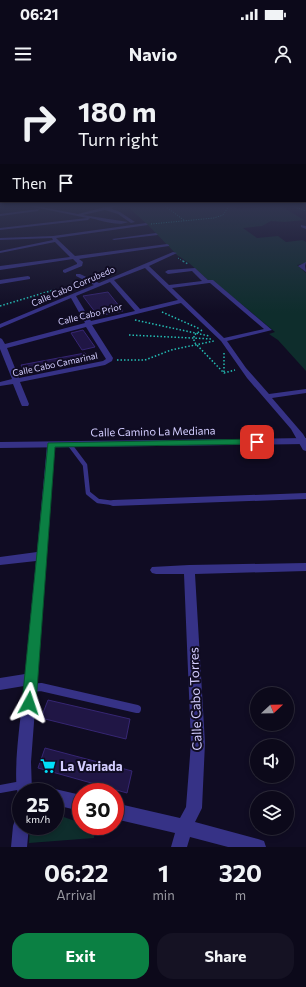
<!DOCTYPE html>
<html lang="en">
<head>
<meta charset="utf-8">
<style>
	:root { --surface:#0c091a; --page:#151223; --text:#f1f3f6; --muted:#9a9aa2; --line:#2c2a39; --accent:#0b8043 }
	body { margin:0; font-family:Commissioner,sans-serif; background:var(--page); color:var(--text); height:100vh; display:flex; flex-direction:column; font-size:15px; white-space:nowrap }
	* { box-sizing:border-box; margin:0 }
	p { font-size:13px; color:var(--muted) }
	.icon { flex:none; width:22px; height:22px; fill:none; stroke:currentColor; stroke-width:2; stroke-linecap:round; stroke-linejoin:round }
	.map { position:relative; height:767px; overflow:hidden }
	.panel { display:flex; flex-direction:column; background:var(--surface); flex:1 }
	.panel>* { flex:none }
	.top-card { position:absolute; left:0px; top:0px; width:306px; height:122px; box-shadow:0 2px 6px #0003,0 0 0 1px var(--line); background:#0c091a; color:var(--text); overflow:hidden }
	.needle { width:26px; rotate:68deg }
	.controls { position:absolute; left:250px; top:607px; display:grid; gap:8px }
	.controls a { display:grid; place-items:center; width:44px; height:44px; border-radius:50%; background:var(--surface); box-shadow:0 2px 6px #0003,0 0 0 1px var(--line); font-size:20px }
	.speed { position:absolute; left:12px; top:703px; display:flex; gap:8px; font-size:20px; font-weight:700; text-align:center }
	.speed>* { display:grid; place-content:center; width:52px; height:52px; border-radius:50%; background:var(--surface); box-shadow:0 2px 6px #0003,0 0 0 1px var(--line); line-height:1 }
	.speed small { font-size:10px; font-weight:400 }
	.speed .limit { border:6px solid #d22; background:#fff; color:#111 }
	.pin { position:absolute; display:grid; place-items:center; width:34px; height:34px; color:#fff; margin:-17px; border-radius:8px; box-shadow:0 2px 6px #0006 }
	.me { position:absolute; width:44px; margin:-22px; rotate:5deg; stroke-linejoin:round; filter:drop-shadow(0 0 3px #0008) }
	.turn { display:flex; align-items:center; gap:14px; height:84px; padding:0 12px; font-size:18px }
	.turn .icon { width:52px; height:52px; stroke-width:2.5 }
	.turn b { display:block; font-size:28px; line-height:34px }
	.then { display:flex; align-items:center; height:38px; padding:0 12px; background:#0003; gap:8px; font-size:15px }
	.eta { display:flex; justify-content:space-evenly; align-items:center; height:68px; text-align:center }
	.eta b { font-size:24px; font-weight:700; line-height:28px }
	.cta { display:flex; gap:8px; margin-top:auto; padding:8px 12px }
	.cta a { flex:1; height:46px; border-radius:16px; background:var(--accent); color:#fff; font-size:16px; font-weight:700; line-height:46px; text-align:center }
	.cta a+a { background:var(--page); color:var(--text) }
	.status { display:flex; justify-content:space-between; align-items:center; height:28px; padding:0 20px; background:var(--surface); direction:ltr }
	.status svg { height:11px; fill:currentColor }
	header { display:flex; justify-content:space-between; align-items:center; height:52px; padding:0 12px; background:var(--surface); font-size:18px; font-weight:700 }
	.map>svg:first-child { display:block }
</style>
</head>
<body>
<div class="status"><b>06:21</b><svg viewBox="0 0 49 12"><path d="M0 12V9h3v3zM5 12V6h3v6zM10 12V3h3v9zM15 12V0h3v12zM26 1h20v11H26zM47 4h2v5h-2z"/></svg></div>
<header><svg class="icon" aria-label="menu" viewBox="0 0 24 24"><path d="M4 6h16M4 12h16M4 18h16"/></svg>Navio<svg class="icon" aria-label="person" viewBox="0 0 24 24"><circle cx="12" cy="8" r="4"/><path d="M4 21q1-7 8-7t8 7"/></svg></header>
<div class="map">
<svg width="306" height="767" viewBox="0 0 306 767">
	<rect width="100%" height="100%" fill="#100c23"/>
	<!-- green -->
	<g fill="#0e2d2c">
		<path d="M127,126H234L237,129L281,126L304,140L285,142L271,141L262,146L243,148L257,158L278,156L286,162L303,160L306,162V183L297,185L306,193V291L278,260L269,254L275,252L212,200H208L189,183L177,175L147,144Z"/>
		<path d="M55,734L81,743V746L95,748L94,758L29,763L30,746H55Z"/>
	</g>
	<!-- building -->
	<g fill="#201645" stroke="#362673">
		<path d="M108,212L123,231L98,236L83,216Z"/>
		<path d="M83,250L90,260L95,267L82,270L71,253Z"/>
		<path d="M85,273L90,280L25,293L21,285Z"/>
		<path d="M48,620L130,639L126,659L41,638Z"/>
		<path d="M45,668L132,691L127,713L38,688Z"/>
	</g>
	<g fill="none" stroke-linecap="round" stroke-linejoin="round">
		<!-- path-far1 -->
		<g stroke="#23bdb4" stroke-width="1" stroke-dasharray="1 1.5" stroke-linecap="butt">
			<path d="M165,126L185,141"/>
			<path d="M292,126L306,131"/>
			<path d="M151,144L214,138L223,135L229,126"/>
			<path d="M178,178L184,182"/>
		</g>
		<!-- path -->
		<g stroke="#23bdb4" stroke-width="1.5" stroke-dasharray="1.5 2" stroke-linecap="butt">
			<path d="M183,181L188,184"/>
			<path d="M0,226L57,209"/>
			<path d="M162,232L200,249"/>
			<path d="M135,240L209,256"/>
			<path d="M202,250L194,255V262L224,293L235,290"/>
			<path d="M129,255L212,259"/>
			<path d="M224,273V293"/>
			<path d="M117,280H145L171,270L214,261"/>
		</g>
		<!-- service-far1 -->
		<path stroke="#363286" stroke-width="4.5" d="M70,365L85,385L88,413L98,421L113,423"/>
		<!-- service -->
		<g stroke="#363286" stroke-width="8">
			<path d="M32,608L41,607L137,629"/>
			<path d="M0,709L22,705"/>
		</g>
		<!-- minor -->
		<g fill="#363286" fill-rule="evenodd">
			<path d="M29,126H36L78,134L105,127L118,126L110,128L120,132L135,142L131,143L118,134L105,130L83,135L128,142C118,147 100,140 90,138L88,140L0,150V148L87,138Z"/>
			<path d="M39,129L38,131L0,136V134Z"/>
			<path d="M146,143L148,145L56,158L75,176L167,164L169,165V166L79,179L83,182L82,186L65,193L63,192V190L77,184V183L73,179L0,190V186L70,177L55,162L0,173V171L53,160L52,158L0,160V158L53,156Z"/>
			<path d="M301,145L306,146V149L301,147Z"/>
			<path d="M156,153L158,155L114,160L112,159Z"/>
			<path d="M173,172L177,173L149,186L169,205L202,201L192,191L168,194L165,192L168,190L195,188L208,200H213L272,250L227,261L246,288L269,314L306,309V313L272,318L303,354L306,359V371L303,370L291,349L247,298L221,261L181,223L92,245L113,278L112,281L105,285L20,302L29,324L28,326H22L21,324L13,304L0,306V302L12,299L0,269V258L2,259L5,264L85,243L71,218L0,248V244L94,205L76,196V194H80L99,203ZM145,188L178,220L140,229L114,200ZM110,202L135,231L91,241L76,216ZM209,203H210L264,249L224,258L172,208ZM86,247L106,279L103,281L19,298L7,268Z"/>
			<path d="M306,182L305,186L306,192L298,186Z"/>
			<path d="M28,196L30,197V199L0,204V200Z"/>
			<path d="M51,362L55,365L31,682L32,712H21V718L19,717C11,699 22,630 24,606L0,610V598L25,594L36,481L0,485V477L37,472L47,365Z"/>
			<path d="M306,413V419L113,426L110,425L108,423L110,421L113,420Z"/>
			<path d="M306,483V491L195,494L205,663L202,728L195,742L258,759L264,761L266,767H228L190,757L187,767H171L175,753L115,739V723L180,738L186,727L191,663L184,494H156L152,493L150,490L152,487L189,485Z"/>
			<path d="M55,709L81,715V731L55,725V712H49Z"/>
			<path d="M21,738V746H29L27,767H11L13,746L15,740Z"/>
		</g>
		<!-- tertiary -->
		<path fill="#363286" fill-rule="evenodd" d="M306,358V364L0,368V362Z"/>
	</g>
	<!-- sky -->
	<linearGradient id="sky" x2="0" y2="1"><stop stop-color="#090713"/><stop offset="0.54" stop-color="#313450"/><stop offset="1" stop-color="#313450" stop-opacity="0"/></linearGradient>
	<rect width="306" height="233" fill="url(#sky)"/>
	<!-- route -->
	<path fill="#0b8043" stroke="#07532c" d="M257,359L260,360L261,362L260,364L55,367L36,623L34,628L29,630L24,628L22,623L48,363Z"/>
	<!-- icons -->
	<defs>
		<symbol id="supermarket-bare" viewBox="-9 -9 18 18"><path d="M-6-5.5h2.5l.6 2H6L4.5 2H-2.5L-4.4-4H-6ZM-1.5 3.2a1.3 1.3 0 1 0 .1 0ZM3 3.2a1.3 1.3 0 1 0 .1 0Z" fill="#00def8" stroke="#100c23" stroke-width="2.5" paint-order="stroke"/></symbol>
	</defs>
	<g fill-rule="evenodd">
		<use href="#supermarket-bare" x="37" y="675" width="22" height="22"/>
	</g>
	<g text-anchor="middle" dominant-baseline="central" stroke-width="4" stroke-linejoin="round" paint-order="stroke">
		<!-- far-street labels -->
		<g font-size="9" fill="#d3cdff" stroke="#100c23">
			<text transform="translate(73 206) rotate(-23)">Calle Cabo Corrubedo</text>
			<text transform="translate(90 234) rotate(-14)">Calle Cabo Prior</text>
			<text transform="translate(55 284) rotate(-12)">Calle Cabo Camarinal</text>
		</g>
		<!-- street labels -->
		<g font-size="11" fill="#d3cdff" stroke="#100c23">
			<text transform="translate(153 351) rotate(-1)">Calle Camino La Mediana</text>
		</g>
		<!-- near-street labels -->
		<g font-size="13" fill="#d3cdff" stroke="#100c23">
			<text transform="translate(195 619) rotate(-92)">Calle Cabo Torres</text>
		</g>
		<!-- near-poi labels -->
		<g font-size="13" font-weight="bold" fill="#d3cdff" stroke="#100c23" text-anchor="start">
			<text x="60" y="686">La Variada</text>
		</g>
	</g>
</svg>
<div class="controls">
<a><svg class="needle" viewBox="-14 -14 28 28"><path d="M0-13l5 13h-10z" fill="#e53935"/><path d="M0 13l5-13h-10z" fill="#9a9aa2"/></svg></a>
<a><svg class="icon" aria-label="sound" viewBox="0 0 24 24"><path d="M4 9h4l5-4v14l-5-4H4zM17 9q2 3 0 6"/></svg></a>
<a><svg class="icon" aria-label="layers" viewBox="0 0 24 24"><path d="M12 4l9 5-9 5-9-5zM3 14l9 5 9-5"/></svg></a>
</div>
<div class="speed"><div>25<small>km/h</small></div><div class="limit">30</div></div>
<div class="pin" style="left:257px;top:362px;background:#d93025"><svg class="icon" aria-label="arrive" viewBox="0 0 24 24"><path d="M6 21V4h12l-3 4 3 4H6"/></svg></div>
<svg class="me" style="left:29px;top:623px" viewBox="-20 -20 40 40"><path d="M0-17L14 15 0 8-14 15z" fill="#0b8043" stroke="#fff" stroke-width="4"/></svg>
<div class="top-card">
<div class="turn"><svg class="icon" aria-label="right" viewBox="0 0 24 24"><path d="M7 20v-9h11M14 6l5 5-5 5"/></svg><div><b>180 m</b>Turn right</div></div>
<div class="then">Then<svg class="icon" aria-label="arrive" viewBox="0 0 24 24"><path d="M6 21V4h12l-3 4 3 4H6"/></svg></div>
</div>
</div>
<section class="panel">
<div class="eta">
<div><b>06:22</b><p>Arrival</p></div>
<div><b>1</b><p>min</p></div>
<div><b>320</b><p>m</p></div>
</div>
<div class="cta"><a>Exit</a><a>Share</a></div>
</section>
</body>
</html>
